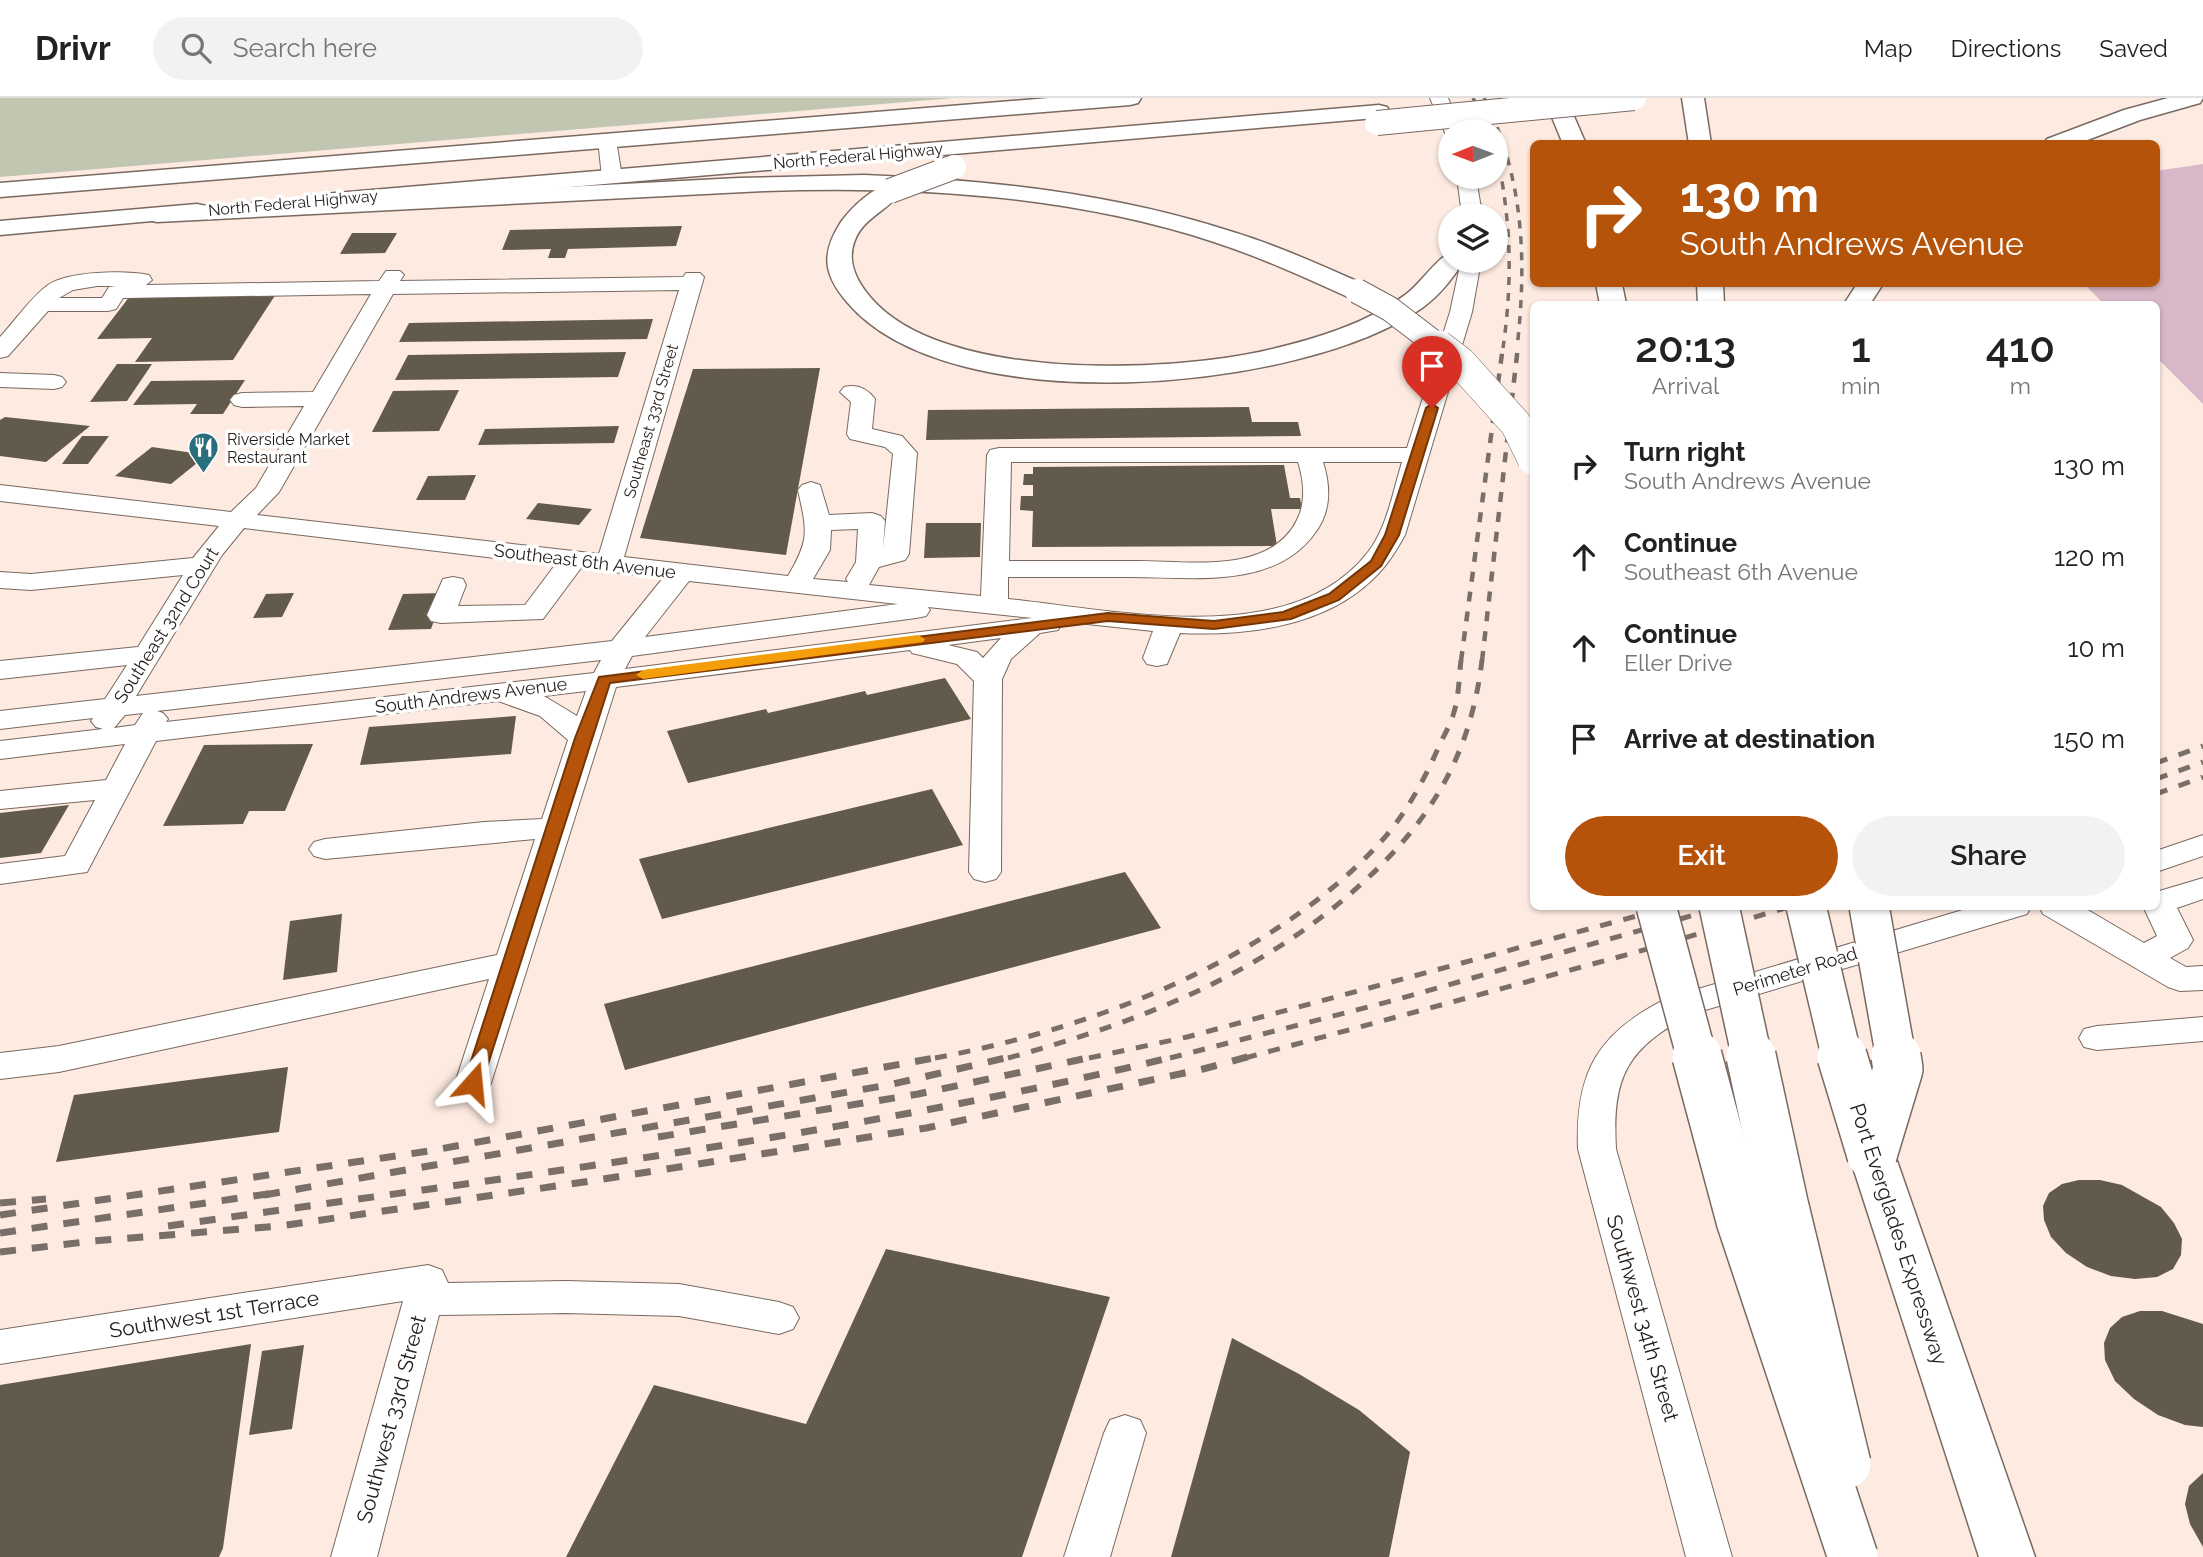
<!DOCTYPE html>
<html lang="en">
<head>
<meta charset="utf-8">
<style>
	:root { --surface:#fff; --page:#f2f2f2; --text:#222; --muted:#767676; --line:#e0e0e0; --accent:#b45309 }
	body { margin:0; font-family:Raleway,sans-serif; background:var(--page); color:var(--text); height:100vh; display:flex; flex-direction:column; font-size:26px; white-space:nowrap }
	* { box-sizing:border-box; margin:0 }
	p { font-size:23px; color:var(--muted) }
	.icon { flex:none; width:38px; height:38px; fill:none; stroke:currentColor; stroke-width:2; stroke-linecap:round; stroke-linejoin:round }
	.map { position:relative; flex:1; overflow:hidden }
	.side { position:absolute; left:1530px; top:203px; width:630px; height:609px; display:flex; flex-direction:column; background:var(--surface); border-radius:10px; box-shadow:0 2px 5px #0004 }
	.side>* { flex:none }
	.top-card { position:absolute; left:1530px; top:42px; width:630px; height:147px; border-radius:10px; box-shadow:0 2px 5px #0004; background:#b45309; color:#fff; overflow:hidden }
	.needle { width:46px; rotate:269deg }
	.buttons { position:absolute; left:1438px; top:21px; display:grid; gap:14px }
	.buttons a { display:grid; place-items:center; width:70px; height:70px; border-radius:50%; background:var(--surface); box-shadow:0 2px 5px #0004; font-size:35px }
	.pin { position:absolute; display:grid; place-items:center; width:60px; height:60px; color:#fff; margin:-72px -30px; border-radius:50% 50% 50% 0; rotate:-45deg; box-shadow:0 0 7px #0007 }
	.pin .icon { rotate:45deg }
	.me { position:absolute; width:77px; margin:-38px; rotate:18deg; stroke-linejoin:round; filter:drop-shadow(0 0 5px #0008) }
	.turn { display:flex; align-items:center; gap:24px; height:147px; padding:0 35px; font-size:32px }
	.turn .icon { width:91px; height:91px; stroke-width:2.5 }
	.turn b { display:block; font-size:49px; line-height:60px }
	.eta { display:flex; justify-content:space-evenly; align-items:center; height:119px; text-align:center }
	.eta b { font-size:42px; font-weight:600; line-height:49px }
	.cta { display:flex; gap:14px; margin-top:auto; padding:14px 35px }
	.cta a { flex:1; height:80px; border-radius:42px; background:var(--accent); color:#fff; font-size:28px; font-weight:600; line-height:80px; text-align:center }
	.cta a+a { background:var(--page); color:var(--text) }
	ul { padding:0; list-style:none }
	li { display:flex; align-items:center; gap:21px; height:91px; padding:0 35px }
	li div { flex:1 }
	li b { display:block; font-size:26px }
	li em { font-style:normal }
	header { display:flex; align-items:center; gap:42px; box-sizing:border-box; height:98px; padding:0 35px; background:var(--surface); border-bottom:2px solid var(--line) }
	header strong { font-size:33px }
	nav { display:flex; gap:38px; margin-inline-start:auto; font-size:24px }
	.search { width:490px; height:63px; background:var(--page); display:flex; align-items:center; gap:18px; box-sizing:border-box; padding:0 24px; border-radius:38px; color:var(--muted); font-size:26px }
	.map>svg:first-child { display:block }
</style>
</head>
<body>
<header>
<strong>Drivr</strong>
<div class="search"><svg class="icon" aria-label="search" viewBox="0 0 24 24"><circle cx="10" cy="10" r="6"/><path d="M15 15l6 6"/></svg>Search here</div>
<nav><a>Map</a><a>Directions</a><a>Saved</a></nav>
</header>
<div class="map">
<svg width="2203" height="1459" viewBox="0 0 2203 1459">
	<rect width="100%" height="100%" fill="#fdeae0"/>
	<!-- green -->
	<path fill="#c1c6b1" d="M0,0H954L0,79Z"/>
	<!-- water -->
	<path fill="#d7b7c8" d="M2203,66V306L2156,259V206H2104L2084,186H2156V73Z"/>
	<!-- building -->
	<g fill="#625a4b">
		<path d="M682,128L676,148L568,151L565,160H548L551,151L502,152L510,132Z"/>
		<path d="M352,135H397L385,155L340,156Z"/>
		<path d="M276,196L233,262L135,264L152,240L97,241L130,198Z"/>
		<path d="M653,221L647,241L399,244L409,225Z"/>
		<path d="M626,254L618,279L395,282L408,257Z"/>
		<path d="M117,266H152L127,303L90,304Z"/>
		<path d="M820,270L786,457L640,440L693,271Z"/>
		<path d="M245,282L223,316H190L197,306L133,307L151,283Z"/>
		<path d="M459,292L439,333L372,334L393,293Z"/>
		<path d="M1249,309L1252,324H1298L1301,338L926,342L928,312Z"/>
		<path d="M5,319L90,328L46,364L0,358V322Z"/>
		<path d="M619,328L614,345L478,347L485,331Z"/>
		<path d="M82,338H109L88,366H62Z"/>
		<path d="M152,349L207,357L171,386L115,378Z"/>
		<path d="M1284,367L1290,400H1300L1302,411H1271L1277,448L1032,449L1033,413L1020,412L1021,398H1033V387H1023L1024,376H1033V369Z"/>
		<path d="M476,377L465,402H416L428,378Z"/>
		<path d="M538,405L592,411L579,427L526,421Z"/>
		<path d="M926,425H981L980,459L924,460Z"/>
		<path d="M294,495L282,519L253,520L266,496Z"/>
		<path d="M444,495L431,531L388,532L403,496Z"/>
		<path d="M945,580L971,621L688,685L667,633L766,611L768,615L865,593L867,597Z"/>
		<path d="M516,618L511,656L360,667L369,629Z"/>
		<path d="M313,646L285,713H249L243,726L163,728L204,647Z"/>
		<path d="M932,691L963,747L662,821L639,761Z"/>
		<path d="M69,707L41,755L0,760V715Z"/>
		<path d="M1125,774L1161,830L625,972L604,906Z"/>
		<path d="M342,816L337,874L283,882L290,823Z"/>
		<path d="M288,969L279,1034L56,1064L74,997Z"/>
		<path d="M2079,1082H2100L2122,1087L2161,1109L2174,1125L2182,1141L2181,1157L2173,1171L2157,1179L2135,1181L2111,1178L2087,1169L2066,1155L2051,1139L2044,1122L2043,1108L2049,1095L2062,1086Z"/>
		<path d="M886,1151L1110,1199L1022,1459H566L654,1287L806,1326Z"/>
		<path d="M2140,1213H2162L2203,1226V1329L2185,1327L2158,1317L2134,1301L2115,1283L2105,1262L2104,1245L2110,1230L2122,1219Z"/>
		<path d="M1232,1240L1299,1276L1359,1312L1410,1354L1389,1459H1171Z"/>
		<path d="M251,1246L223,1450L219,1459H0V1287Z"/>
		<path d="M304,1247L292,1331L249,1337L262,1253Z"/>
		<path d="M2203,1375V1449L2190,1426L2185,1406L2189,1388Z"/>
	</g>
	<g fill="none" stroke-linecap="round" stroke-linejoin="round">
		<defs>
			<g id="minor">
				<path d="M1430,0H1448L1462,33H1451V38L1446,37Z"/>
				<path d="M607,36L616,42L622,79L612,85L602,79L598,42Z"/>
				<path d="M1457,79H1476L1482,117H1462Z"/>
				<path d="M1461,163H1481L1472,214L1405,437C1396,453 1387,468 1373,481C1324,529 1246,538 1180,535L1167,566L1157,568L1147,566L1143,560L1153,533L1059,523L1062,526L1058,532L1040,535L1011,561L1002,581L1001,774L996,781L985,784L974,781L969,774L974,583L957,566L912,555L910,552L616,589L491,985L486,994L473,998L460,994L455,985L489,881L59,974L0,981V955L59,948L497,857L535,741L325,761L314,758L309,751L314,744L325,741L484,724L542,721L568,642L540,618L498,603L156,643L87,774L0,786V766L65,758L95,702L0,711V693L106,682L125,646L0,661V643L103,631L96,629L91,623L93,620L0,631V613L105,601L127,567L0,581V563L138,549L183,477L31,492L0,490V474L31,476L193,460L219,428L0,403V387L231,414L256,390L304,308L242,309L234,307L230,302L234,297L242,295L313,294L371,196L123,200L116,211L108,213H48L8,258L0,260V239C15,223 30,200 48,187C68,173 125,172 149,177L152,182L146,187L379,183L386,173H400L404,177L400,183L683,179L686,175H700L704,179L624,459L788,478C810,441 807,433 798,392L802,387L811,384L820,387L829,417L872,415L881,418L885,423L883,451L893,356L885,349L850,341L847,336L851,304L840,294L844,289C856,286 867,290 875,301L872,331L902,338L917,355L909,456L905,462L879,469L869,487L981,498L987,357L990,352L999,350H1407L1450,214ZM97,188H116L109,189L102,200H59L73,192ZM679,192L599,456L257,417L279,394L393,196ZM1011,364H1298C1304,383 1306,404 1297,422C1270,477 1188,463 1138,463C1095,463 1052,463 1009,463ZM1323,364H1402C1393,393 1387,430 1368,454C1292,553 1115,512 1008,501V479C1049,479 1090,479 1131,479C1192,479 1274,492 1315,435C1331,414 1331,389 1323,364ZM244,430L555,467L525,507L458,508L466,487L463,481L453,479L443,481L427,517L431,523L441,525L543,521L581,470L663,480L612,543L136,598L222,457ZM858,431L856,464L846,481L848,484L813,481L830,452L831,432ZM689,483L898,506L645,539ZM928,509L1032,520L625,571L632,558L916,520L926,518L930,512ZM1001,540L983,560L977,554L948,547ZM601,562L594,575L166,624L168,621L163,615L157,613ZM586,593L577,618L544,598ZM143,615L135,627L114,630L125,617Z"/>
				<path d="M0,275L54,277L62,279L66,284L62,289L54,291L0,289Z"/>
				<path d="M2203,737V758L2156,774V753Z"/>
				<path d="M2203,780V801L2177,810L2193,842L2188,850L2170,860L2186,869L2203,868V892L2180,893L2168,889L2043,816L2039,808H2081L2144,845L2157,838L2143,808H2156V794Z"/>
				<path d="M1976,808H2031L2027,816L1692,916C1627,950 1612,978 1616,1051L1732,1459H1686L1578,1051C1575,974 1598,934 1668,900Z"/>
				<path d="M2203,919V943L2097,952L2084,949L2079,940L2084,931L2097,928Z"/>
				<path d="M428,1167L442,1172L448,1185L566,1183L679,1186L779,1204L793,1209L799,1220L793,1231L779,1236L679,1218L566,1215L439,1217L377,1459H331L403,1203L0,1266V1232Z"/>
				<path d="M1125,1317L1140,1322L1146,1335L1110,1459H1064L1104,1335L1110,1322Z"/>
			</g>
			<g id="major">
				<path d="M1049,0H1141L1138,5L1130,7L0,99V85Z"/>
				<path d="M1379,7L1387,9L1390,14L1387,19L313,111L304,109L301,104L304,99L313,97Z"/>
				<path d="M890,86L898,88L902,93C889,112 864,119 855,142C846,163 857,184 871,200C943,284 1169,275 1268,252C1315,241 1366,226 1405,197C1420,187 1437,159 1451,155V163H1464C1452,181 1440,197 1422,210C1303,294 949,326 847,204C823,176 821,155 841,124C852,109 872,90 890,86Z"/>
				<path d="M1472,105L1481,107L1484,112L1482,117H1458L1463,107Z"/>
				<path d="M197,106L206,108L209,113L206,118L0,137V123Z"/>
			</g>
			<g id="highway">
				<path d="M1544,0H1566L1586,46H1563Z"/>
				<path d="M1682,0H1704L1711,46H1689Z"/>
				<path d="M2168,0H2203L2200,5L2140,22L2077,46H2044L2047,41L2124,12Z"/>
				<path d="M864,77C989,82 1113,95 1233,134C1279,148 1322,168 1366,187L1370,193L1366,199L1357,201L1348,199C1304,179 1260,159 1214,144C1070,97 916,88 765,93L157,124L148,122L145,117L148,112L157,110L739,80Z"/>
				<path d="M1596,186H1622L1626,206H1600Z"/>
				<path d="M1697,186H1723L1724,206H1698Z"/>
				<path d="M1857,186H1883L1870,206H1844Z"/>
				<path d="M1872,1040L1888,1045L1895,1057L2035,1459H1979L1849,1057L1856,1045Z"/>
			</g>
		</defs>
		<!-- minor casing -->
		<use href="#minor" stroke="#796960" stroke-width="2"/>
		<!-- major casing -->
		<use href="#major" stroke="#796960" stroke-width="3"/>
		<!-- highway casing -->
		<use href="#highway" stroke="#796960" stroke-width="3"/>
		<!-- minor -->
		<use href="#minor" fill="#fff" fill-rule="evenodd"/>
		<!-- major -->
		<use href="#major" fill="#fff" fill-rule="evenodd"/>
		<!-- highway -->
		<use href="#highway" fill="#fff" fill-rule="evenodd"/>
		<!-- rail-far3 -->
		<g stroke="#7a6f68" stroke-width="3.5" stroke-dasharray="8 8" stroke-linecap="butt">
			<path d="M1473,0L1490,33"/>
			<path d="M1484,0C1524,80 1527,162 1517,250"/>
			<path d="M1496,52C1511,121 1513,180 1503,250"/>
		</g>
		<!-- rail-far2 -->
		<g stroke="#7a6f68" stroke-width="4.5" stroke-dasharray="10 10" stroke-linecap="butt">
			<path d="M1461,563L1503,248"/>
			<path d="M1482,563L1518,248"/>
		</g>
		<!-- rail-far1 -->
		<g stroke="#7a6f68" stroke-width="5" stroke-dasharray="12 12" stroke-linecap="butt">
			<path d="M2156,665L2203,648"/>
			<path d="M2156,681L2203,664"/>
			<path d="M2156,696L2203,679"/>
			<path d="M935,960C1091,931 1268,864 1378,747C1404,719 1424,683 1439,648C1444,637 1451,626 1454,614C1459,598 1459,579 1461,562"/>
			<path d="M1008,960C1132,926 1252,881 1350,796C1426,730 1470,663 1482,562"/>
			<path d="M1089,960L1187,939L1674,808"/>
			<path d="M1170,960L1395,902L1726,808"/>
			<path d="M1245,960L1637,854L1792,808"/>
		</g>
		<!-- rail -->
		<g stroke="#7a6f68" stroke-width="7" stroke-dasharray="16 16" stroke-linecap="butt">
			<path d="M658,1039L918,996L1097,958"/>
			<path d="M264,1097L803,1002L893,986L1014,958"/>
			<path d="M0,1105L46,1101"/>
			<path d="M0,1117L429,1053L945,958"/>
			<path d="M168,1128C506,1079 845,1039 1177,958"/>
			<path d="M0,1135L274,1095"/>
			<path d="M0,1154L93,1143L280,1128L584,1084L926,1030L1203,971L1251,958"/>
		</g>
		<defs>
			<g id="major-bridge">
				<path d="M1377,25L1634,0"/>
				<path d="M890,93L954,69"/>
			</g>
			<path id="highway-bridge-far3" d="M1357,193L1390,211L1441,250"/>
			<path id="highway-bridge-far2" d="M1439,248L1460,264L1516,326L1533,361"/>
			<g id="highway-bridge-far1">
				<path d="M1656,808L1697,960"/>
				<path d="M1719,808L1752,960"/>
				<path d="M1806,808L1842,960"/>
				<path d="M1869,808L1896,960"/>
			</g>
			<g id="highway-bridge">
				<path d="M1697,958L1741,1122L1853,1459"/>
				<path d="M1751,958L1783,1105L1846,1366"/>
				<path d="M1842,958L1872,1057"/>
				<path d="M1872,1057L1898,971L1896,958"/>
			</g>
		</defs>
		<!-- major-bridge casing -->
		<use href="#major-bridge" stroke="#796960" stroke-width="26" stroke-linecap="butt"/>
		<!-- highway-bridge-far3 casing -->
		<use href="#highway-bridge-far3" stroke="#796960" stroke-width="26" stroke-linecap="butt"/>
		<!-- highway-bridge-far2 casing -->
		<use href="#highway-bridge-far2" stroke="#796960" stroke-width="32" stroke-linecap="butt"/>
		<!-- highway-bridge-far1 casing -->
		<use href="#highway-bridge-far1" stroke="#796960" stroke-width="42" stroke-linecap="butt"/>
		<!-- highway-bridge casing -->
		<use href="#highway-bridge" stroke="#796960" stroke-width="52" stroke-linecap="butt"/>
		<!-- major-bridge -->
		<use href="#major-bridge" stroke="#fff" stroke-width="24"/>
		<!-- highway-bridge-far3 -->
		<use href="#highway-bridge-far3" stroke="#fff" stroke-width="24"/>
		<!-- highway-bridge-far2 -->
		<use href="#highway-bridge-far2" stroke="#fff" stroke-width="31"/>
		<!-- highway-bridge-far1 -->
		<use href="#highway-bridge-far1" stroke="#fff" stroke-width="39"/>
		<!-- highway-bridge -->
		<use href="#highway-bridge" stroke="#fff" stroke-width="49"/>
	</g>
	<!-- route -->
	<path fill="#b45309" stroke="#753606" stroke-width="2" d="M1432,306L1438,310L1399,437L1381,468L1339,502L1291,521L1214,531L1108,523L610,585L482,985L480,990H467L464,985L575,640L599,579L1108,515L1214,523L1283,514L1329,496L1371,463L1385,437L1426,310Z"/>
	<!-- slow -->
	<path fill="#f59e0b" d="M918,537L925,541L923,544L643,581L636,577L643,572Z"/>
	<!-- icons -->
	<defs>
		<symbol id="restaurant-pin" viewBox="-11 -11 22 30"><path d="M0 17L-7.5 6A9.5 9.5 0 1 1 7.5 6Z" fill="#296e7d" stroke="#fff"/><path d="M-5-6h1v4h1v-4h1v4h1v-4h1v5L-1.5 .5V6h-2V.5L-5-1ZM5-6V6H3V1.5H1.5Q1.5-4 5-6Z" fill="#fff"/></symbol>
	</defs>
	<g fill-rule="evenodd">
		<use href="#restaurant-pin" x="186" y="332" width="35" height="47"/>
	</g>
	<g text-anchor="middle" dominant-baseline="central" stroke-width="7" stroke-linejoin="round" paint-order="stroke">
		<!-- far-street labels -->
		<g font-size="16" fill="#241e1a" stroke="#fff">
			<text transform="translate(858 58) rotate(-5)">North Federal Highway</text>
			<text transform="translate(293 105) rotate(-5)">North Federal Highway</text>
			<text transform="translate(651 323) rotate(-74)">Southeast 33rd Street</text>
		</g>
		<!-- far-poi labels -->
		<g font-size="16" fill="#241e1a" stroke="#fff" text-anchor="start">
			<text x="227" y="341">Riverside Market<tspan x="227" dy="18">Restaurant</tspan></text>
		</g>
		<!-- street labels -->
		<g font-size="18" fill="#241e1a" stroke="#fff">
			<text transform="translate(585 463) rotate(7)">Southeast 6th Avenue</text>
			<text transform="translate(166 527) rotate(-58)">Southeast 32nd Court</text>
			<text transform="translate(471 597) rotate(-7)">South Andrews Avenue</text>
			<text transform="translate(1795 873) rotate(-17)">Perimeter Road</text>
		</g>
		<!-- near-street labels -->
		<g font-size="21" fill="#241e1a" stroke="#fff">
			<text transform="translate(1899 1136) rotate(72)">Port Everglades Expressway</text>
			<text transform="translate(214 1216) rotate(-9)">Southwest 1st Terrace</text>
			<text transform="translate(1643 1220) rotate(74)">Southwest 34th Street</text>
			<text transform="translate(391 1321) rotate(-75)">Southwest 33rd Street</text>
		</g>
	</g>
</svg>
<div class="buttons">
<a><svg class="needle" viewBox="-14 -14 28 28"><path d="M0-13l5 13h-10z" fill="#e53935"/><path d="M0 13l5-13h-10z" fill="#767676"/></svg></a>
<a><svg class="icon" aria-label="layers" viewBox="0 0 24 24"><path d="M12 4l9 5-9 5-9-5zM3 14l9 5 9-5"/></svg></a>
</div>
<div class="pin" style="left:1432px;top:310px;background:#d93025"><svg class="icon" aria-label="arrive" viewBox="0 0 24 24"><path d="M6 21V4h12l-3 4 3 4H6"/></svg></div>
<svg class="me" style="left:473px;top:985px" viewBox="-20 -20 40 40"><path d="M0-17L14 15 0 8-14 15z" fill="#b45309" stroke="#fff" stroke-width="4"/></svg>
<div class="top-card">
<div class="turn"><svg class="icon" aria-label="right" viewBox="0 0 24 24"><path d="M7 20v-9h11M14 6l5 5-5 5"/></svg><div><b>130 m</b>South Andrews Avenue</div></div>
</div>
<section class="side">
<div class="eta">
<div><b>20:13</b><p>Arrival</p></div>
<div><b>1</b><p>min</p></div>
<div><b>410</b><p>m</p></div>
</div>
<ul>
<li><svg class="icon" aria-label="right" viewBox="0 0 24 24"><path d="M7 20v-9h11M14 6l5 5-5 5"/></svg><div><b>Turn right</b><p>South Andrews Avenue</p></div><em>130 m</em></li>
<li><svg class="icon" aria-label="ahead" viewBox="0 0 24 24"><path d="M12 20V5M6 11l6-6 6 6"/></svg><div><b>Continue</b><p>Southeast 6th Avenue</p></div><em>120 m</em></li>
<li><svg class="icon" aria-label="ahead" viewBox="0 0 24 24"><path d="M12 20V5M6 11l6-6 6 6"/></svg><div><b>Continue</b><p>Eller Drive</p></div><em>10 m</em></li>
<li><svg class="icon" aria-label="arrive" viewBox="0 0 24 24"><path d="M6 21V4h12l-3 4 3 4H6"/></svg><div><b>Arrive at destination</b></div><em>150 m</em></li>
</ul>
<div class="cta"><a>Exit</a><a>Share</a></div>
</section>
</div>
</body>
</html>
